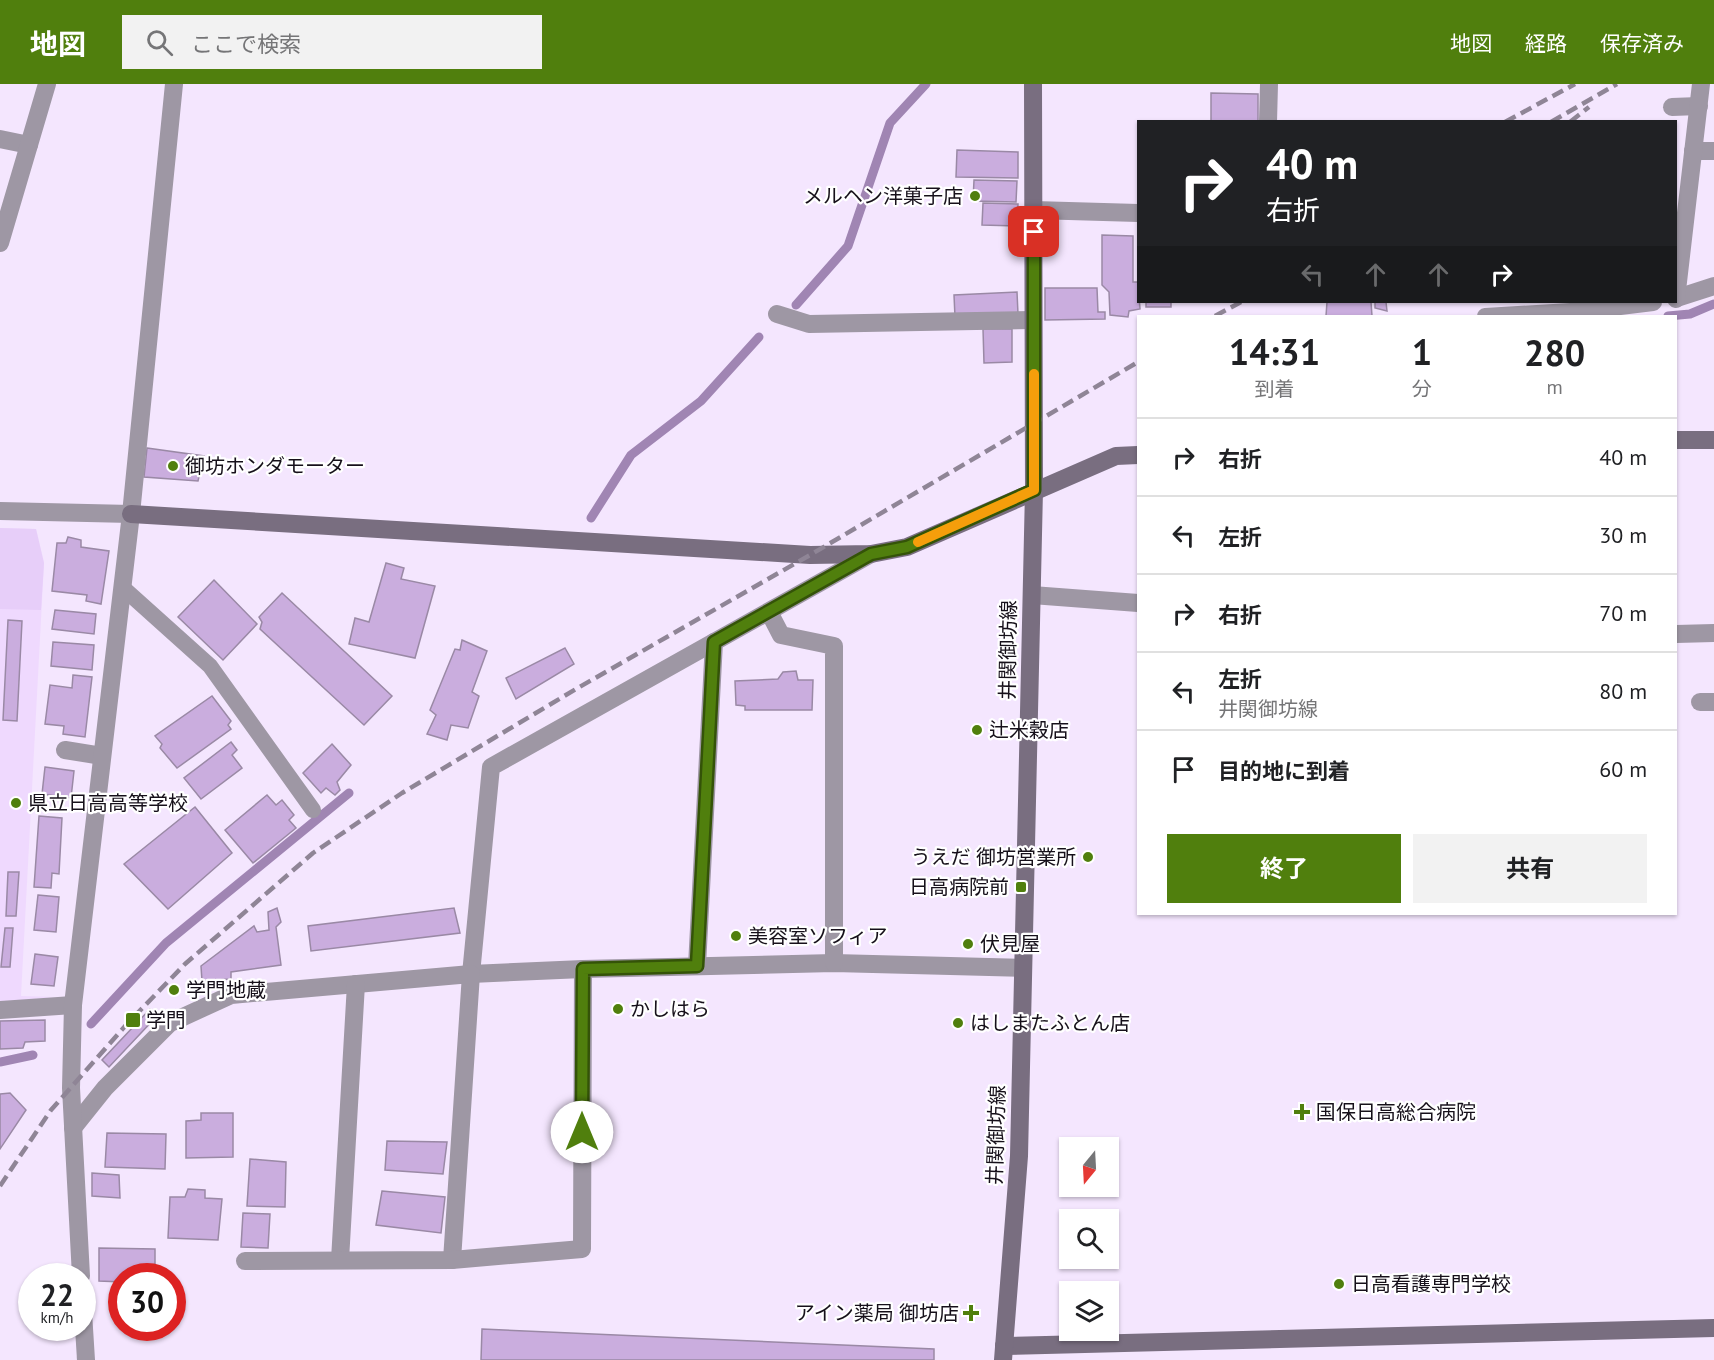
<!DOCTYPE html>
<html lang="ja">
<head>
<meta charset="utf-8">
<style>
	:root { --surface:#fff; --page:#f2f2f2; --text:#202124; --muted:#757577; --line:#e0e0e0; --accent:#507f0d }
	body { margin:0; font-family:"PT Sans","Noto Sans JP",sans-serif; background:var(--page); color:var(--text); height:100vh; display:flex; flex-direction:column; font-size:22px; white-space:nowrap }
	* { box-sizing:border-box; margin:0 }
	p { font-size:20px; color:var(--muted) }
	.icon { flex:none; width:33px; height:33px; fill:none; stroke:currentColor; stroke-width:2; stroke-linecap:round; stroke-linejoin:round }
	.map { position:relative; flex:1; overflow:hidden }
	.details { position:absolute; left:1137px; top:231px; width:540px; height:600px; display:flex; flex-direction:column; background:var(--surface); border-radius:0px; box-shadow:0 2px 4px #0004 }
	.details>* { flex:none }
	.banner { position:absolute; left:1137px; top:36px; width:540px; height:183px; border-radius:0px; box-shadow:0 2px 4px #0004; background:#202124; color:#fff; overflow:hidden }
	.needle { width:39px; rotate:198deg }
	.tools { position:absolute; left:1059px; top:1053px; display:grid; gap:12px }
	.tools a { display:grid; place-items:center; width:60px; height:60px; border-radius:0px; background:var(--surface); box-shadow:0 2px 4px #0004; font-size:30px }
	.speed { position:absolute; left:18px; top:1179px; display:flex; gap:12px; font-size:30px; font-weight:700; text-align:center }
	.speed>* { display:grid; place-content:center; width:78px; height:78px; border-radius:50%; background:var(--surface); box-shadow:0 2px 4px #0004; line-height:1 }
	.speed small { font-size:15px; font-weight:400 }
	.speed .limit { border:9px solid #d22; background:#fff; color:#111 }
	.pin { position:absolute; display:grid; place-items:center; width:51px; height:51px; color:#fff; margin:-26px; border-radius:12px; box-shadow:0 3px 9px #0006 }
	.me { position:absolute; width:66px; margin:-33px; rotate:0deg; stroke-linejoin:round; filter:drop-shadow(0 0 4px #0008) }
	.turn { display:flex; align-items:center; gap:21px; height:126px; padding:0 30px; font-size:27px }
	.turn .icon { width:78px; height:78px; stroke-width:2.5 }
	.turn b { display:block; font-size:42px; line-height:51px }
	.lanes { display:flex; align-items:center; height:57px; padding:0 30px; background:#0003; justify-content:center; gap:30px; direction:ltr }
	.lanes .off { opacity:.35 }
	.eta { display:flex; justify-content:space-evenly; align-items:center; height:102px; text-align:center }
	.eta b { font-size:36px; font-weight:700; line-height:42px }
	.action { display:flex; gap:12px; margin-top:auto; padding:12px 30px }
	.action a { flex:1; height:69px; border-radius:0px; background:var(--accent); color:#fff; font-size:24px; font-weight:700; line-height:69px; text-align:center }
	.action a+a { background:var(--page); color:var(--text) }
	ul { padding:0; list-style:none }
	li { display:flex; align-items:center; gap:18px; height:78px; padding:0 30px; border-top:2px solid var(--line) }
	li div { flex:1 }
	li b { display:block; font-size:22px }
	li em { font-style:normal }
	header { display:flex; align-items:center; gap:36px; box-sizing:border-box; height:84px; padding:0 30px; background:var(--accent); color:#fff }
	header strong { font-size:28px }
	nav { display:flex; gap:33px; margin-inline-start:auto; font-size:21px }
	.search { width:420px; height:54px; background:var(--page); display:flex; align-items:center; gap:15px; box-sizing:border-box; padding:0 21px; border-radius:0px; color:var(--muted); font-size:22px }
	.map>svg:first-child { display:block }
</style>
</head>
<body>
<header>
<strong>地図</strong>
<div class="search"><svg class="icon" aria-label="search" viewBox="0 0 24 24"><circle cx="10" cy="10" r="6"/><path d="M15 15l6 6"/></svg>ここで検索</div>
<nav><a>地図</a><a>経路</a><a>保存済み</a></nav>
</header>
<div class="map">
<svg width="1714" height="1276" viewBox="0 0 1714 1276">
	<rect width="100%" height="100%" fill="#f4e6fe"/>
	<!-- built -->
	<path fill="#efd9fe" d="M0,444L36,445L44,479L21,912L56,913L0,918Z"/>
	<!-- green -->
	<path fill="#e7cef9" d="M0,444L36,445L44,479L41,526L0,525Z"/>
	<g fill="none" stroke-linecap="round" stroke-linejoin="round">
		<!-- stream -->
		<g stroke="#a085b3" stroke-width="9">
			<path d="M796,221L848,162L890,39L926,0"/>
			<path d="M1668,232L1690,230L1714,220"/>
			<path d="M591,434L631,371L701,317L759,253"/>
			<path d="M91,940L166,859L349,709"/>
			<path d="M0,978L33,971"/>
		</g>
	</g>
	<!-- building -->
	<g fill="#caadde" stroke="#9a89a5" stroke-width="1.5">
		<path d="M1211,9L1258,10V38H1211Z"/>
		<path d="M957,66L1018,68V94L956,93Z"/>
		<path d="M974,96L1017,97L1016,118L973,117Z"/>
		<path d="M983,119L1018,120L1017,142L982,141Z"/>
		<path d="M1102,151L1133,152V198H1138L1140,225L1129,227L1128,233L1110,231L1109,208L1102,201Z"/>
		<path d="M1045,204H1097L1098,228H1105V235L1045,236Z"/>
		<path d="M1017,208L1018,230L955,233L954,211Z"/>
		<rect x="1146" y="218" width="25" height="5"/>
		<path d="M1327,218H1371L1372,232H1326Z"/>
		<path d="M1375,218H1386L1387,227L1375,224Z"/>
		<path d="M983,245H1012V278L984,279Z"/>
		<path d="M147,364L204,372L198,397L144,393Z"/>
		<path d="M68,453L81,456V463L109,467L101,520L86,517L87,511L52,507L57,459H66Z"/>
		<path d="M386,479L404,484L401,495L435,502L415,574L349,560L355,534L369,538Z"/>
		<path d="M214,496L257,540L223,576L178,533Z"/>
		<path d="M282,509L392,612L364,641L260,545L262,538L259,533Z"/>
		<path d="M55,526L96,530L94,550L52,545Z"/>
		<path d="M8,536L22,537L17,637L3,636Z"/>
		<path d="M462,556L487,567L472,608L479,612L468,644L451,641L447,656L427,650L436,631L430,626L455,565L460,566Z"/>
		<path d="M53,558L94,561L92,586L51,582Z"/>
		<path d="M565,564L574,580L516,615L506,594Z"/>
		<path d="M796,587L798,596H813L812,626H745V622L736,621L735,597L778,595L783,588Z"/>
		<path d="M73,591L92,593L85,653L63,650L64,642L45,640L50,601L72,604Z"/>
		<path d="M212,612L231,637L228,641L231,645L177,684L160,664L162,660L155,652Z"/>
		<path d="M231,658L237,666L232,671L242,684L201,715L184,694Z"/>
		<path d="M332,660L351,681L337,698L340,706L335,711L326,704L321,709L303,689Z"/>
		<path d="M45,683L74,687L71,714L42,710Z"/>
		<path d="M267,711L276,721L282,716L294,731L289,736L296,744L253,779L225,746Z"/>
		<path d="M195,723L232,769L168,825L124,780Z"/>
		<path d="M39,732L62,734L59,790L52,789L51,804L34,803Z"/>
		<path d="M8,788H19L16,832H6Z"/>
		<path d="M38,811L59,813L56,848L34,846Z"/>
		<path d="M277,824L281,838L276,843L281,881L231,888V895L202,897L201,882L254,842L257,848L269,846L268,828Z"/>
		<path d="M454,824L460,849L311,867L308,842Z"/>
		<path d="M5,844H13L10,883H1Z"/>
		<path d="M35,870L58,873L54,902L31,900Z"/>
		<path d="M150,925L157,932L109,983L102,976Z"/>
		<path d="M45,936V957L25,958L23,964L0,965V937Z"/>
		<path d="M10,1009L26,1026L0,1065V1010Z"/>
		<path d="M201,1029H233V1073L186,1074V1037L201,1036Z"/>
		<path d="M107,1049L166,1050L165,1085L105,1083Z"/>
		<path d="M387,1057L447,1058L443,1090L385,1086Z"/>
		<path d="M250,1075L286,1078L285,1123L247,1122Z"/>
		<path d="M92,1089L119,1091L120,1114L92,1112Z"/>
		<path d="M188,1105L205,1106V1114L222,1115L218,1156L168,1154L170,1113H185Z"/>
		<path d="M382,1107L445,1113L441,1149L376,1141Z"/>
		<path d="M243,1129L270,1130L268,1164L241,1163Z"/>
		<path d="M99,1164L155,1165V1192H122V1198L99,1197Z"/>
		<path d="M482,1245L934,1265V1276H481Z"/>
	</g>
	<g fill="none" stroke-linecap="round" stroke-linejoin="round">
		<!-- lane -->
		<g stroke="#9e97a4" stroke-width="16">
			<path d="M1485,232L1587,226"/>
			<path d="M122,503L210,582L313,726"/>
		</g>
		<!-- street -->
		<g stroke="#9e97a4" stroke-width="18">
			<path d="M1672,23L1699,22"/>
			<path d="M1268,38L1269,0"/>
			<path d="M0,55L29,61"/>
			<path d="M1693,67H1714"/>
			<path d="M1034,126L1138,129"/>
			<path d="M0,159L47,0"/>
			<path d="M1677,214L1714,202"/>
			<path d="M1676,215L1701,0"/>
			<path d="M777,230L809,240L1033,236"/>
			<path d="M1587,232V226L1653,218"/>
			<path d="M0,427L131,430"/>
			<path d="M871,470L491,683L471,890L583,885L834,879L1023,884"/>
			<path d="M1032,511L1138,519"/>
			<path d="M769,528L781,551L834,562V879"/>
			<path d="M1676,550L1714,549"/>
			<path d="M1700,618H1714"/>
			<path d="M65,666L102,672"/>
			<path d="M697,882L714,558"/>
			<path d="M0,926L73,921"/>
			<path d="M73,1044L105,1004L170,939L231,911L471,890L452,1176"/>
			<path d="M340,1176L356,900"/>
			<path d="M245,1177L452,1176L582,1165L583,885"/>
			<path d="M81,1192L71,1004L73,921L131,430L174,0"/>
			<path d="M82,1212L86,1276"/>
		</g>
		<!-- secondary -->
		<g stroke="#796e80" stroke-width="18">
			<path d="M1676,356H1714"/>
			<path d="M131,430L810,471L871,470L907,463L1116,372L1138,371"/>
			<path d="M1004,1262L1714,1244"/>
			<path d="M1003,1276L1019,1072L1034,406L1033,0"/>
		</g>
		<!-- rail -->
		<g stroke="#8f8596" stroke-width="4.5" stroke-dasharray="12 6" stroke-linecap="butt">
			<path d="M1505,38L1575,0"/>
			<path d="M1551,38L1617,0"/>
			<path d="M1570,38L1589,23"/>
			<path d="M1215,232L1241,218"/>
			<path d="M0,1102L51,1026L126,941L185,880L313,769L402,709L576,605L810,471L1138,278"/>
		</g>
	</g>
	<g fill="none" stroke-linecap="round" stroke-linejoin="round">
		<defs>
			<path id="route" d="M582,1048L583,885L697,882L714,558L871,470L907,463L1034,406V148"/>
		</defs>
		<!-- route casing -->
		<use href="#route" stroke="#345308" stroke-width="15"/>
		<!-- route -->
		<use href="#route" stroke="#507f0d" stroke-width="10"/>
		<!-- slow -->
		<path stroke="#f59e0b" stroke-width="10" d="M918,458L1034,406V290"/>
	</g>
	<!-- markers -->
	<g fill="#507f0d" stroke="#fff" stroke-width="2">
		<circle cx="975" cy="112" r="6"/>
		<circle cx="173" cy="382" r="6"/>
		<circle cx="977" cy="646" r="6"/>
		<circle cx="16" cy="719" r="6"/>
		<circle cx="1088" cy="773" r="6"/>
		<rect x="1015" y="797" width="12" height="12" rx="3"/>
		<circle cx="736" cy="852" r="6"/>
		<circle cx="968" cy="860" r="6"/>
		<circle cx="174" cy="906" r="6"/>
		<circle cx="618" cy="925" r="6"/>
		<rect x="125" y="928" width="16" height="16" rx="3"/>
		<circle cx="958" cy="939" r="6"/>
		<path d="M1299 1019h6v6h6v6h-6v6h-6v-6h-6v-6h6z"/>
		<circle cx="1339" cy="1200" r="6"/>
		<path d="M968 1220h6v6h6v6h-6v6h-6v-6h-6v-6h6z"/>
	</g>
	<g text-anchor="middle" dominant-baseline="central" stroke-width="4.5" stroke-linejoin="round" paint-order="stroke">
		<!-- poi labels -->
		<g font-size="20" fill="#16101a" stroke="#fff" text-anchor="start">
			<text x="963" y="112" text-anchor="end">メルヘン洋菓子店</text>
			<text x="185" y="382">御坊ホンダモーター</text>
			<text x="989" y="646">辻米穀店</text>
			<text x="28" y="719">県立日高高等学校</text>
			<text x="1076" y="773" text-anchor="end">うえだ 御坊営業所</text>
			<text x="1009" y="803" text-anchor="end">日高病院前</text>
			<text x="748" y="852">美容室ソフィア</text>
			<text x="980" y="860">伏見屋</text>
			<text x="186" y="906">学門地蔵</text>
			<text x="630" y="925">かしはら</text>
			<text x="146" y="936">学門</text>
			<text x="970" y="939">はしまたふとん店</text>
			<text x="1316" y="1028">国保日高総合病院</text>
			<text x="1351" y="1200">日高看護専門学校</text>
			<text x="959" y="1229" text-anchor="end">アイン薬局 御坊店</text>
		</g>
		<!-- street labels -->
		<g font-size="20" fill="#16101a" stroke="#fff">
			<text transform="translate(1008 566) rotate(-89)">井関御坊線</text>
			<text transform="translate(996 1051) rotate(-88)">井関御坊線</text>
		</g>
	</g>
</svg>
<div class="tools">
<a><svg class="needle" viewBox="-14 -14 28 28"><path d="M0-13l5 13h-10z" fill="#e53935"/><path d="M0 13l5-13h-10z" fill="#757577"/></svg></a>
<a><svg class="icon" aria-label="search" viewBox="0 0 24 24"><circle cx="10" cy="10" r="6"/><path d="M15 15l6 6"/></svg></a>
<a><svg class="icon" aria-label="layers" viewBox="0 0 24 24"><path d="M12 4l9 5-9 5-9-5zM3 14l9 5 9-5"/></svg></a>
</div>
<div class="speed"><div>22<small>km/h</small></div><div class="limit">30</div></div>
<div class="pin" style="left:1034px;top:148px;background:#d93025"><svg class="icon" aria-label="arrive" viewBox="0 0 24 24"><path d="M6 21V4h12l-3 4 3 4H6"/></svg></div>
<svg class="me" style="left:582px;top:1048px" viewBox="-20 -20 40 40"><circle r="19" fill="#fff"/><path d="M0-13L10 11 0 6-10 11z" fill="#507f0d"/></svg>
<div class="banner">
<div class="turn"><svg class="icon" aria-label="right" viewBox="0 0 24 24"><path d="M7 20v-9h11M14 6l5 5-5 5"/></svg><div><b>40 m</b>右折</div></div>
<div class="lanes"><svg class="icon off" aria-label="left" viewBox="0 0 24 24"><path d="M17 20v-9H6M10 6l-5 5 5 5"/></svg><svg class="icon off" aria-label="ahead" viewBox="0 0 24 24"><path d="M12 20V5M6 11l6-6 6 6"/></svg><svg class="icon off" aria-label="ahead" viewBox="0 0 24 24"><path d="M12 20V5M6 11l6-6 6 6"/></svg><svg class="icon" aria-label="right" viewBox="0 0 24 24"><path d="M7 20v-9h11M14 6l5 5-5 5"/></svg></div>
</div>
<section class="details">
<div class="eta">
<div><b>14:31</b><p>到着</p></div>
<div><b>1</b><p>分</p></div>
<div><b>280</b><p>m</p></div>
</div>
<ul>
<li><svg class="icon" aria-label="right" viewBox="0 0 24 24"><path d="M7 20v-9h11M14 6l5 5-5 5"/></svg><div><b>右折</b></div><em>40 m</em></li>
<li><svg class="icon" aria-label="left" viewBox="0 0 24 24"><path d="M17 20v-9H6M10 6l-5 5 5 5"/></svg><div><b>左折</b></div><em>30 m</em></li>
<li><svg class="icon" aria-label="right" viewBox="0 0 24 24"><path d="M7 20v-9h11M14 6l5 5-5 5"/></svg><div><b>右折</b></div><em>70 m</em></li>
<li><svg class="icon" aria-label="left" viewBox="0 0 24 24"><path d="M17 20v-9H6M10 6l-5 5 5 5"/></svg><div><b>左折</b><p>井関御坊線</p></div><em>80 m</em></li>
<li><svg class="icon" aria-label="arrive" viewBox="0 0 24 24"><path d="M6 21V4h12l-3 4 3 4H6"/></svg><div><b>目的地に到着</b></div><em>60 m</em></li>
</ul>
<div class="action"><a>終了</a><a>共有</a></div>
</section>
</div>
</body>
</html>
